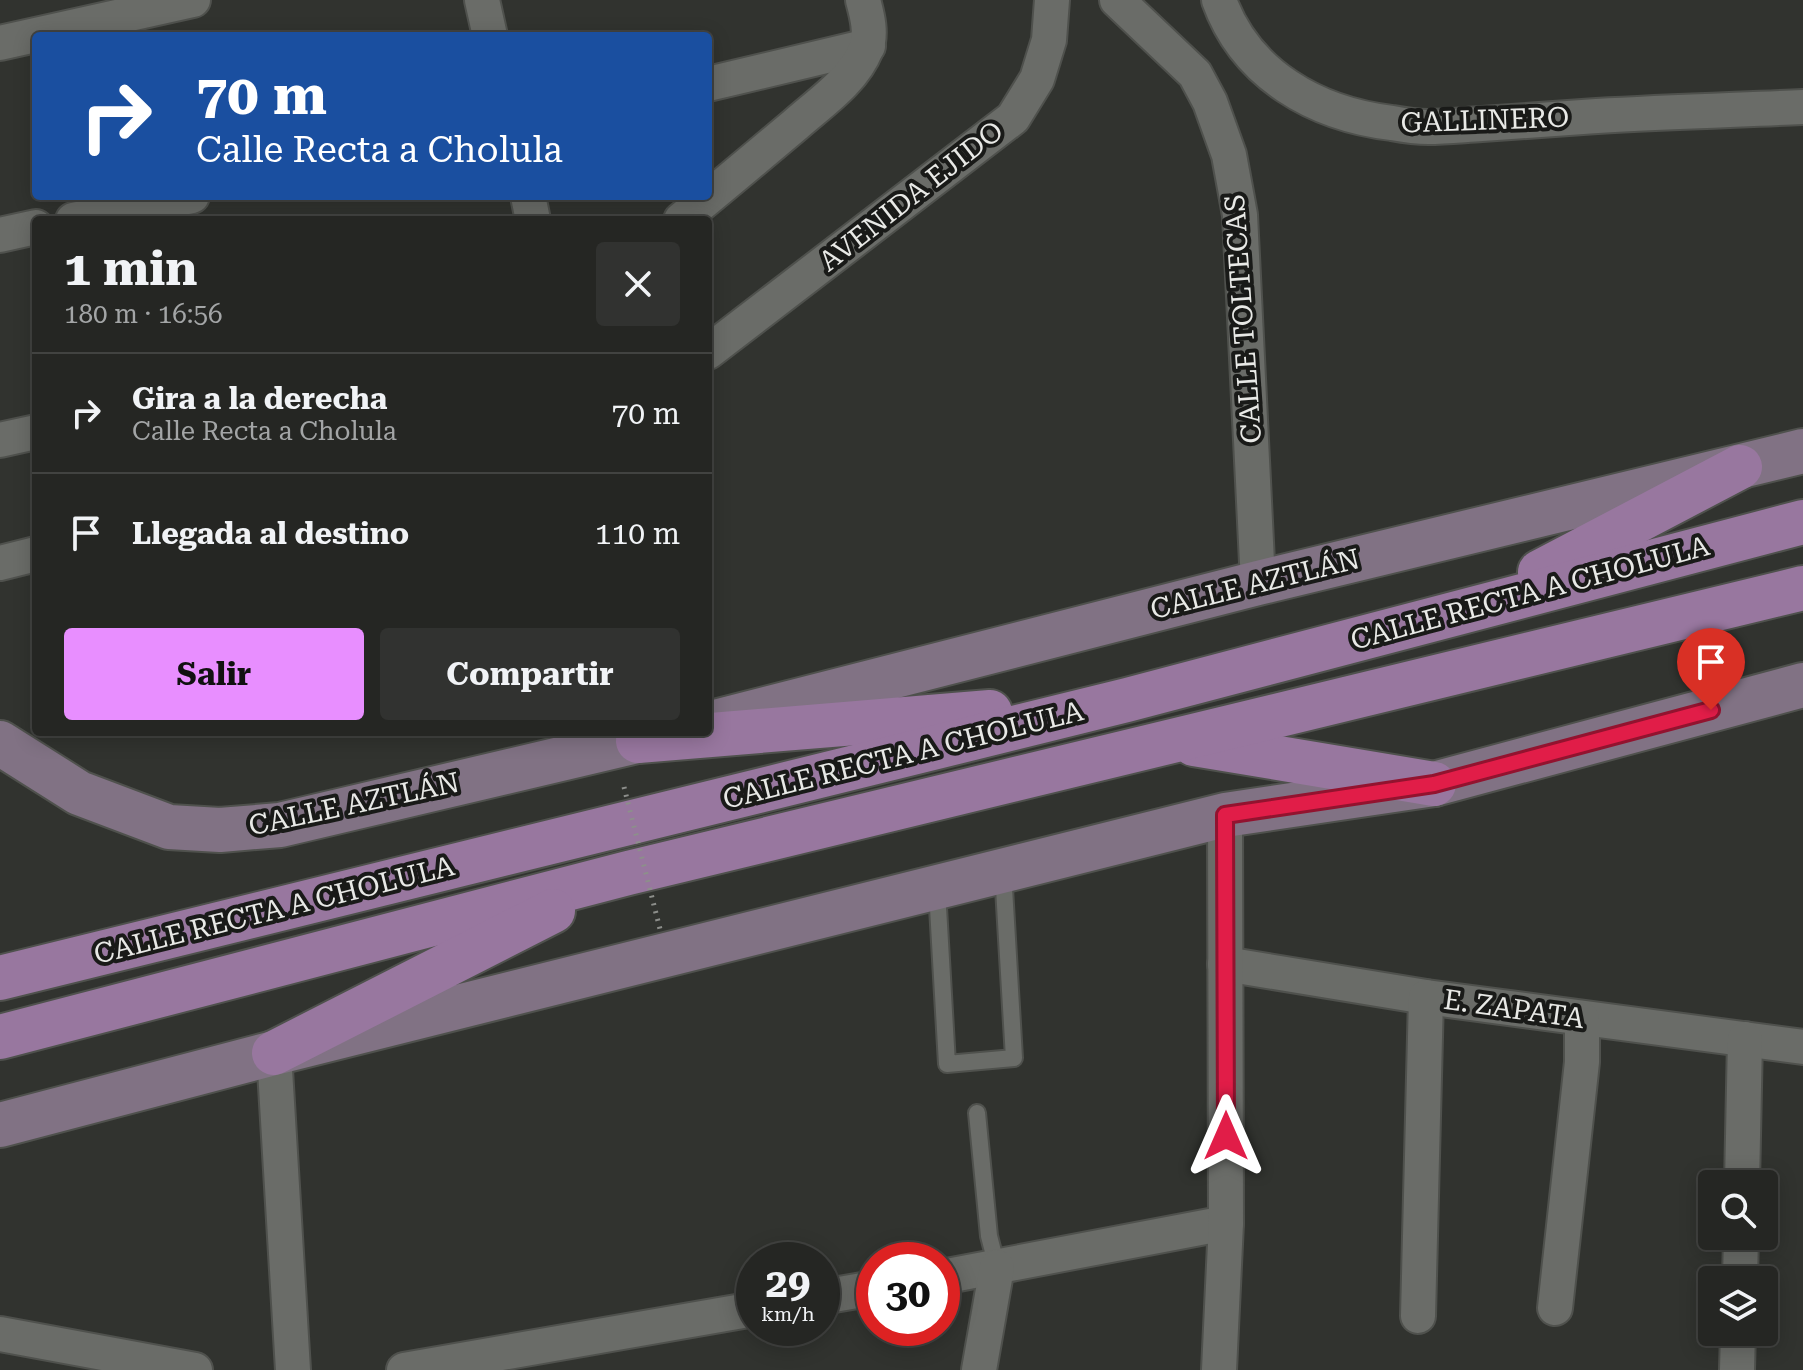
<!DOCTYPE html>
<html lang="es">
<head>
<meta charset="utf-8">
<style>
	:root { --surface:#252623; --page:#313230; --text:#f1f3f6; --muted:#a3a5a6; --line:#424341; --accent:#e88eff }
	body { margin:0; font-family:"Roboto Serif",serif; background:var(--page); color:var(--text); height:100vh; display:flex; flex-direction:column; font-size:30px; white-space:nowrap }
	* { box-sizing:border-box; margin:0 }
	p { font-size:26px; color:var(--muted) }
	.icon { flex:none; width:44px; height:44px; fill:none; stroke:currentColor; stroke-width:2; stroke-linecap:round; stroke-linejoin:round }
	.map { position:relative; flex:1; overflow:hidden }
	.sheet { position:absolute; left:32px; top:216px; width:680px; height:520px; display:flex; flex-direction:column; background:var(--surface); border-radius:8px; box-shadow:0 4px 20px #0003,0 0 0 2px var(--line) }
	.sheet>* { flex:none }
	.hud { position:absolute; left:32px; top:32px; width:680px; height:168px; border-radius:8px; box-shadow:0 4px 20px #0003,0 0 0 2px var(--line); background:#1a4fa0; color:#fff; overflow:hidden }
	.tools { position:absolute; left:1698px; top:1170px; display:grid; gap:16px }
	.tools a { display:grid; place-items:center; width:80px; height:80px; border-radius:8px; background:var(--surface); box-shadow:0 4px 20px #0003,0 0 0 2px var(--line); font-size:40px }
	.speed { position:absolute; left:736px; top:1242px; display:flex; gap:16px; font-size:40px; font-weight:700; text-align:center }
	.speed>* { display:grid; place-content:center; width:104px; height:104px; border-radius:50%; background:var(--surface); box-shadow:0 4px 20px #0003,0 0 0 2px var(--line); line-height:1 }
	.speed small { font-size:20px; font-weight:400 }
	.speed .limit { border:12px solid #d22; background:#fff; color:#111 }
	.pin { position:absolute; display:grid; place-items:center; width:68px; height:68px; color:#fff; margin:-82px -34px; border-radius:50% 50% 50% 0; rotate:-45deg; box-shadow:0 0 8px #0007 }
	.pin .icon { rotate:45deg }
	.me { position:absolute; width:88px; margin:-44px; rotate:0deg; stroke-linejoin:round; filter:drop-shadow(0 0 6px #0008) }
	.turn { display:flex; align-items:center; gap:28px; height:168px; padding:0 32px; font-size:36px }
	.turn .icon { width:104px; height:104px; stroke-width:2.5 }
	.turn b { display:block; font-size:56px; line-height:68px }
	.round { display:grid; place-items:center; flex:none; width:84px; height:84px; border-radius:8px; background:var(--page) }
	.overview { display:flex; align-items:center; justify-content:space-between; height:136px; padding:0 32px }
	h1 { font-size:48px; font-weight:700; line-height:60px }
	.primary-button { display:flex; gap:16px; margin-top:auto; padding:16px 32px }
	.primary-button a { flex:1; height:92px; border-radius:8px; background:var(--accent); color:#111; font-size:32px; font-weight:700; line-height:92px; text-align:center }
	.primary-button a+a { background:var(--page); color:var(--text) }
	ul { padding:0; list-style:none }
	li { display:flex; align-items:center; gap:24px; height:120px; padding:0 32px; border-top:2px solid var(--line) }
	li div { flex:1 }
	li b { display:block; font-size:30px }
	li em { font-style:normal }
	.map>svg:first-child { display:block }
</style>
</head>
<body>
<div class="map">
<svg width="1803" height="1370" viewBox="0 0 1803 1370">
	<rect width="100%" height="100%" fill="#31332f"/>
	<g fill="none" stroke-linecap="round" stroke-linejoin="round">
		<defs>
			<g id="service">
				<path d="M937,890L947,1064L1014,1058L1003,871"/>
				<path d="M977,1113L989,1236L997,1267"/>
			</g>
			<g id="minor">
				<path d="M482,0L490,36"/>
				<path d="M1117,0L1195,74L1210,102L1229,155L1240,215L1258,583"/>
				<path d="M1219,0C1246,75 1316,114 1392,123C1403,125 1416,127 1428,127C1446,127 1464,125 1482,124C1521,121 1559,119 1597,116C1666,112 1734,110 1803,107"/>
				<path d="M0,43L193,0"/>
				<path d="M708,84L868,46"/>
				<path d="M528,196L533,220"/>
				<path d="M73,220L192,196"/>
				<path d="M681,220C719,189 757,157 795,125C821,102 853,81 866,49C872,33 867,15 863,0"/>
				<path d="M0,235L36,227"/>
				<path d="M708,352L1013,118L1037,79L1049,40L1052,0"/>
				<path d="M0,440L36,432"/>
				<path d="M0,563L36,554"/>
				<path d="M1225,964L1426,997L1803,1047"/>
				<path d="M274,1053L293,1370"/>
				<path d="M1742,1184L1745,1039"/>
				<path d="M942,1277L1226,1223"/>
				<path d="M1740,1280L1741,1236"/>
				<path d="M822,1297L874,1288"/>
				<path d="M1555,1308L1582,1062V1019"/>
				<path d="M1418,1316L1426,997"/>
				<path d="M0,1334L195,1370"/>
				<path d="M404,1370L754,1309"/>
				<path d="M979,1370L997,1267"/>
				<path d="M1219,1370L1226,1223L1225,815"/>
				<path d="M1737,1370L1738,1332"/>
			</g>
			<g id="secondary">
				<path d="M711,723L1258,583L1803,451"/>
				<path d="M0,743L79,793L169,827L220,830L280,825L675,732"/>
				<path d="M0,1125L274,1053L1225,815L1434,784L1803,685"/>
			</g>
			<g id="primary">
				<path d="M1540,572L1740,467"/>
				<path d="M638,741L990,712"/>
				<path d="M1194,744L1434,784"/>
				<path d="M0,978L1127,700L1803,522"/>
				<path d="M0,1037L628,873L1803,588"/>
				<path d="M274,1053L553,911"/>
			</g>
		</defs>
		<!-- service casing -->
		<use href="#service" stroke="#4f514d" stroke-width="20"/>
		<!-- minor casing -->
		<use href="#minor" stroke="#4f514d" stroke-width="38"/>
		<!-- secondary casing -->
		<use href="#secondary" stroke="#4f514d" stroke-width="48"/>
		<!-- primary casing -->
		<use href="#primary" stroke="#4f514d" stroke-width="48"/>
		<!-- service -->
		<use href="#service" stroke="#6a6c68" stroke-width="16"/>
		<!-- minor -->
		<use href="#minor" stroke="#6a6c68" stroke-width="34"/>
		<!-- secondary -->
		<use href="#secondary" stroke="#817284" stroke-width="44"/>
		<!-- primary -->
		<use href="#primary" stroke="#98779f" stroke-width="44"/>
		<!-- path-bridge -->
		<path stroke="#8d8f8b" stroke-width="5" stroke-dasharray="2 6" stroke-linecap="butt" d="M624,787L660,929"/>
	</g>
	<g fill="none" stroke-linecap="round" stroke-linejoin="round">
		<defs>
			<path id="route" d="M1226,1136L1225,815L1434,784L1711,710"/>
		</defs>
		<!-- route casing -->
		<use href="#route" stroke="#92132f" stroke-width="20"/>
		<!-- route -->
		<use href="#route" stroke="#e11d48" stroke-width="14"/>
	</g>
	<g text-anchor="middle" dominant-baseline="central" stroke-width="8" stroke-linejoin="round" paint-order="stroke">
		<!-- street labels -->
		<g font-size="28" fill="#e8e9e6" stroke="#191a18">
			<text transform="translate(1485 120) rotate(-2)">GALLINERO</text>
			<text transform="translate(911 196) rotate(-38)">AVENIDA EJIDO</text>
			<text transform="translate(1243 319) rotate(-94)">CALLE TOLTECAS</text>
			<text transform="translate(1255 584) rotate(-14)">CALLE AZTLÁN</text>
			<text transform="translate(1530 593) rotate(-15)">CALLE RECTA A CHOLULA</text>
			<text transform="translate(903 755) rotate(-14)">CALLE RECTA A CHOLULA</text>
			<text transform="translate(354 804) rotate(-12)">CALLE AZTLÁN</text>
			<text transform="translate(274 910) rotate(-14)">CALLE RECTA A CHOLULA</text>
			<text transform="translate(1514 1009) rotate(8)">E. ZAPATA</text>
		</g>
	</g>
</svg>
<div class="tools">
<a><svg class="icon" aria-label="search" viewBox="0 0 24 24"><circle cx="10" cy="10" r="6"/><path d="M15 15l6 6"/></svg></a>
<a><svg class="icon" aria-label="layers" viewBox="0 0 24 24"><path d="M12 4l9 5-9 5-9-5zM3 14l9 5 9-5"/></svg></a>
</div>
<div class="speed"><div>29<small>km/h</small></div><div class="limit">30</div></div>
<div class="pin" style="left:1711px;top:710px;background:#d93025"><svg class="icon" aria-label="arrive" viewBox="0 0 24 24"><path d="M6 21V4h12l-3 4 3 4H6"/></svg></div>
<svg class="me" style="left:1226px;top:1136px" viewBox="-20 -20 40 40"><path d="M0-17L14 15 0 8-14 15z" fill="#e11d48" stroke="#fff" stroke-width="4"/></svg>
<div class="hud">
<div class="turn"><svg class="icon" aria-label="right" viewBox="0 0 24 24"><path d="M7 20v-9h11M14 6l5 5-5 5"/></svg><div><b>70 m</b>Calle Recta a Cholula</div></div>
</div>
<section class="sheet">
<div class="overview"><div><h1>1 min</h1><p>180 m · 16:56</p></div><a class="round"><svg class="icon" aria-label="close" viewBox="0 0 24 24"><path d="M6 6l12 12M18 6L6 18"/></svg></a></div>
<ul>
<li><svg class="icon" aria-label="right" viewBox="0 0 24 24"><path d="M7 20v-9h11M14 6l5 5-5 5"/></svg><div><b>Gira a la derecha</b><p>Calle Recta a Cholula</p></div><em>70 m</em></li>
<li><svg class="icon" aria-label="arrive" viewBox="0 0 24 24"><path d="M6 21V4h12l-3 4 3 4H6"/></svg><div><b>Llegada al destino</b></div><em>110 m</em></li>
</ul>
<div class="primary-button"><a>Salir</a><a>Compartir</a></div>
</section>
</div>
</body>
</html>
